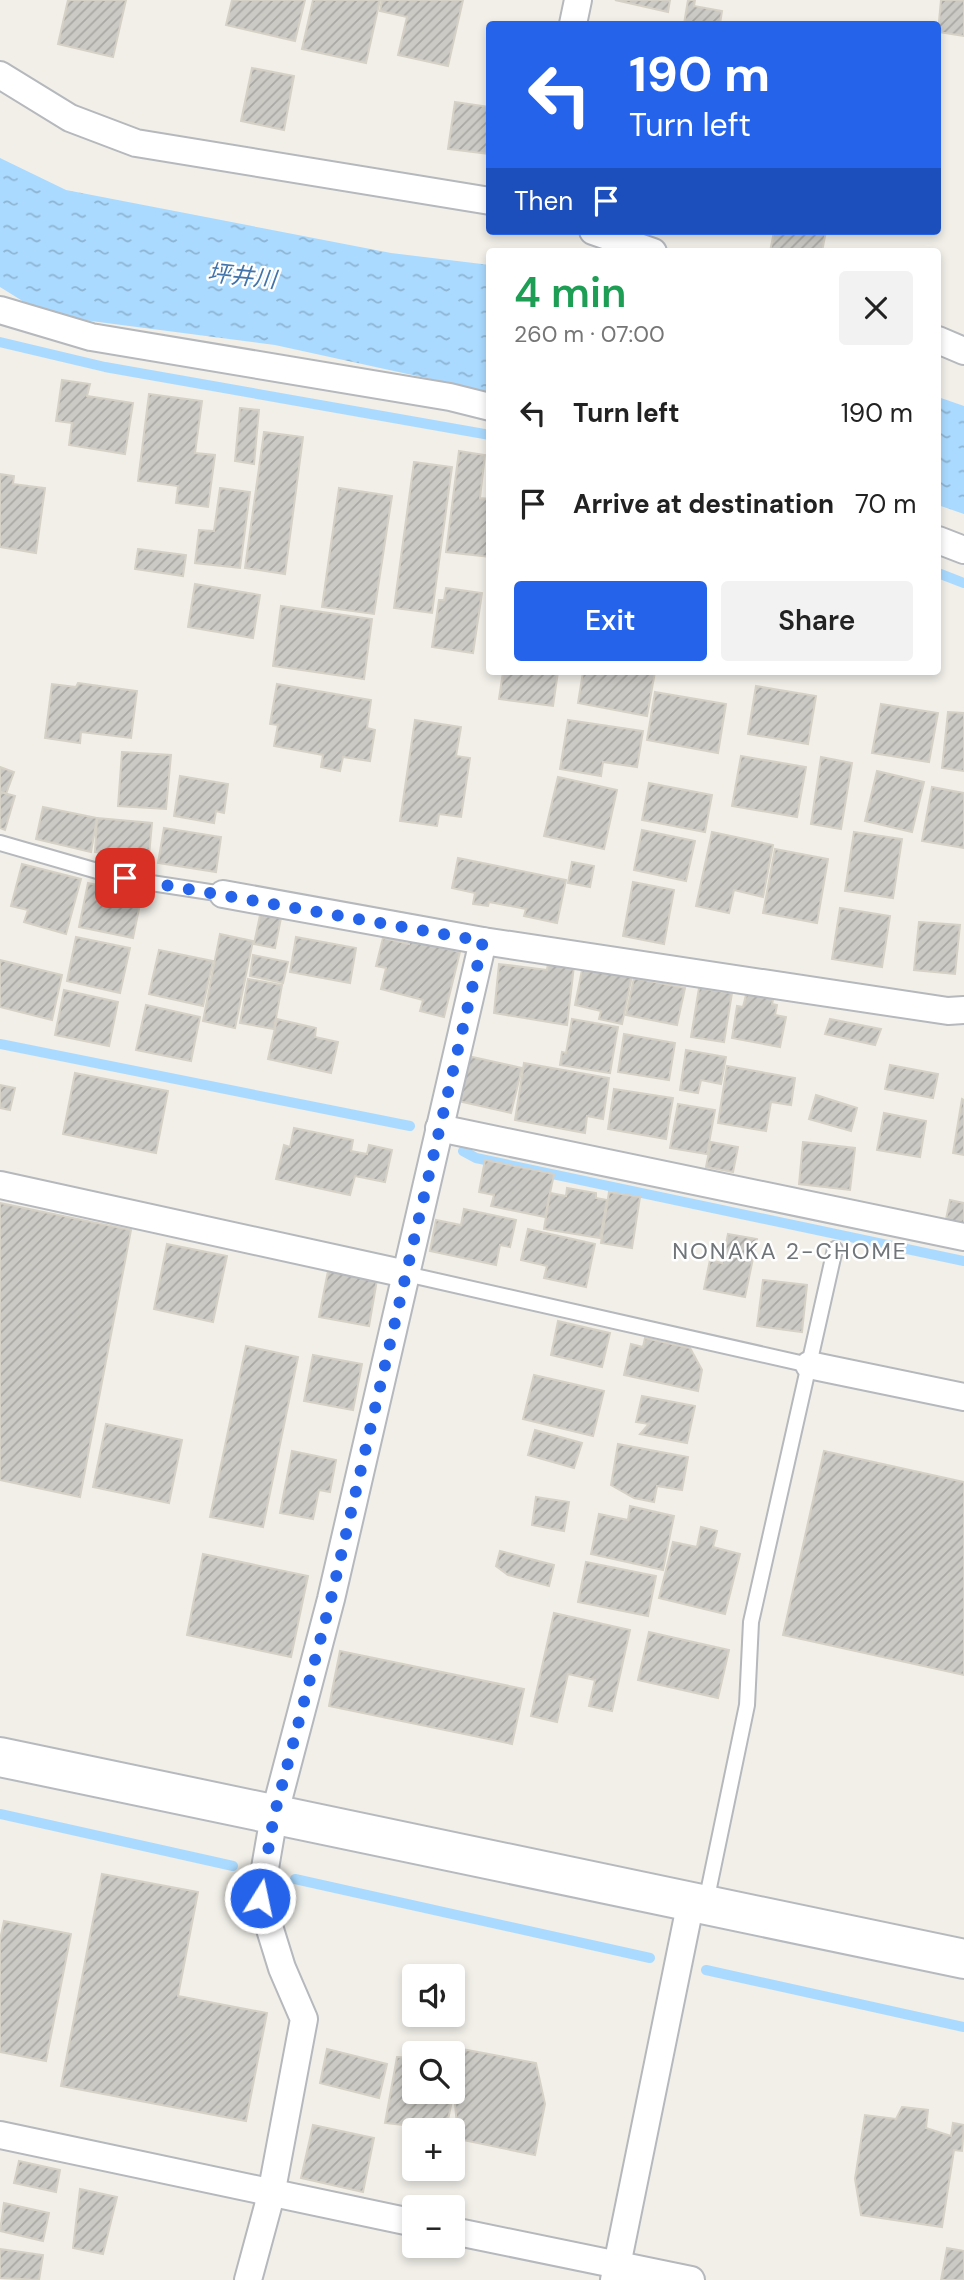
<!DOCTYPE html>
<html lang="en">
<head>
<meta charset="utf-8">
<style>
	:root { --surface:#fff; --page:#f2f2f2; --text:#222; --muted:#767676; --accent:#2563eb }
	body { margin:0; font-family:"DM Sans","Noto Sans JP",sans-serif; background:var(--page); color:var(--text); height:100vh; display:flex; flex-direction:column; font-size:26px; white-space:nowrap }
	* { box-sizing:border-box; margin:0 }
	p { font-size:23px; color:var(--muted) }
	.icon { flex:none; width:38px; height:38px; fill:none; stroke:currentColor; stroke-width:2; stroke-linecap:round; stroke-linejoin:round }
	.map { position:relative; flex:1; overflow:hidden }
	.panel { position:absolute; left:486px; top:248px; width:455px; height:427px; display:flex; flex-direction:column; background:var(--surface); border-radius:7px; box-shadow:0 4px 10px #0003 }
	.panel>* { flex:none }
	.banner { position:absolute; left:486px; top:21px; width:455px; height:214px; border-radius:7px; box-shadow:0 4px 10px #0003; background:#2563eb; color:#fff; overflow:hidden }
	.buttons { position:absolute; left:402px; top:1964px; display:grid; gap:14px }
	.buttons a { display:grid; place-items:center; width:63px; height:63px; border-radius:7px; background:var(--surface); box-shadow:0 4px 10px #0003; font-size:35px }
	.pin { position:absolute; display:grid; place-items:center; width:60px; height:60px; color:#fff; margin:-30px; border-radius:14px; box-shadow:0 4px 10px #0006 }
	.me { position:absolute; width:77px; margin:-38px; rotate:10deg; stroke-linejoin:round; filter:drop-shadow(0 0 5px #0008) }
	.turn { display:flex; align-items:center; gap:24px; height:147px; padding:0 28px; font-size:32px }
	.turn .icon { width:91px; height:91px; stroke-width:2.5 }
	.turn b { display:block; font-size:49px; line-height:60px }
	.then { display:flex; align-items:center; height:66px; padding:0 28px; background:#0003; gap:14px; font-size:26px }
	.round { display:grid; place-items:center; flex:none; width:74px; height:74px; border-radius:7px; background:var(--page) }
	.overview { display:flex; align-items:center; justify-content:space-between; height:119px; padding:0 28px }
	h1 { font-size:42px; font-weight:600; line-height:52px; color:#1e9e55 }
	.cta { display:flex; gap:14px; margin-top:auto; padding:14px 28px }
	.cta a { flex:1; height:80px; border-radius:7px; background:var(--accent); color:#fff; font-size:28px; font-weight:600; line-height:80px; text-align:center }
	.cta a+a { background:var(--page); color:var(--text) }
	ul { padding:0; list-style:none }
	li { display:flex; align-items:center; gap:21px; height:91px; padding:0 28px }
	li div { flex:1 }
	li b { display:block; font-size:26px }
	li em { font-style:normal }
	.map>svg:first-child { display:block }
</style>
</head>
<body>
<div class="map">
<svg width="964" height="2280" viewBox="0 0 964 2280">
	<defs>
		<pattern id="water-ripples" width="26" height="14" patternUnits="userSpaceOnUse" patternTransform="scale(1.75)"><rect width="26" height="14" fill="#aadaff"/><path d="M2 4q2-2 4 0t4 0M15 11q2-2 4 0t4 0" fill="none" stroke="#8eb4d2"/></pattern>
		<pattern id="building-hatch" width="6" height="6" patternUnits="userSpaceOnUse" patternTransform="scale(1.75)"><rect width="6" height="6" fill="#cccac5"/><path d="M-1 1l2-2M0 6l6-6M5 7l2-2" fill="none" stroke="#a9a8a4"/></pattern>
	</defs>
	<rect width="100%" height="100%" fill="#f1efe8"/>
	<!-- water -->
	<g fill="url(#water-ripples)">
		<path d="M0,158L66,190L391,253L490,265V392L275,345L45,315L0,287Z"/>
		<path d="M938,397L964,406V514L938,505Z"/>
	</g>
	<g fill="none" stroke-linecap="round" stroke-linejoin="round">
		<!-- stream -->
		<g stroke="#aadaff" stroke-width="10">
			<path d="M0,342L105,367L490,435"/>
			<path d="M938,573L964,583"/>
			<path d="M0,1044L410,1126"/>
			<path d="M463,1151L476,1158L964,1261"/>
			<path d="M0,1814L233,1866"/>
			<path d="M295,1879L650,1958"/>
			<path d="M706,1970L964,2027"/>
		</g>
	</g>
	<!-- building -->
	<g fill="url(#building-hatch)" stroke="#d6d1c6" stroke-width="2">
		<path d="M68,0H126L113,57L58,44Z"/>
		<path d="M232,0H305L295,41L226,25Z"/>
		<path d="M313,0H380L366,63L302,49Z"/>
		<path d="M382,0H463L448,66L398,55L407,17L380,11Z"/>
		<path d="M615,0H670L668,12Z"/>
		<path d="M688,0H695L694,6L722,11L720,24H684Z"/>
		<path d="M941,0H964V36L938,32Z"/>
		<path d="M252,68L294,76L284,130L241,121Z"/>
		<path d="M455,102L490,107V154L448,149Z"/>
		<path d="M774,231H826L822,252H770Z"/>
		<path d="M62,380L90,384L87,396L133,403L125,454L69,445L72,423L56,421Z"/>
		<path d="M149,394L202,401L195,453L215,455L208,507L176,503L178,486L138,481Z"/>
		<path d="M240,408L259,410L254,464L235,461Z"/>
		<path d="M264,432L303,437L285,574L245,568Z"/>
		<path d="M459,451L485,455L480,498L490,499V557L446,552Z"/>
		<path d="M414,462L452,467L432,613L394,608Z"/>
		<path d="M0,474L14,476L13,484L45,488L36,553L0,547Z"/>
		<path d="M220,488L250,492L240,568L195,563L199,530L214,531Z"/>
		<path d="M339,488L392,496L374,614L322,607Z"/>
		<path d="M138,549L186,555L183,576L135,569Z"/>
		<path d="M195,584L260,595L253,638L188,627Z"/>
		<path d="M446,588L482,593L473,653L432,647L439,600H444Z"/>
		<path d="M281,606L372,619L364,679L273,666Z"/>
		<path d="M503,672H558L553,706L499,699Z"/>
		<path d="M583,672H655L647,716L578,703Z"/>
		<path d="M78,683L137,691L131,738L81,732L80,743L45,738L52,684L76,687Z"/>
		<path d="M277,684L371,700L367,728L375,730L370,761L343,757L340,771L321,767L323,755L274,746L278,725L270,724Z"/>
		<path d="M756,686L816,696L808,744L748,734Z"/>
		<path d="M655,692L726,704L718,753L647,740Z"/>
		<path d="M881,704L938,713L929,762L872,753Z"/>
		<path d="M948,712L964,713V771L942,768Z"/>
		<path d="M415,720L461,727L456,756L470,758L461,817L439,814L437,826L400,821Z"/>
		<path d="M568,720L643,731L637,767L603,762L601,776L560,769Z"/>
		<path d="M122,752L171,755L166,809L118,806Z"/>
		<path d="M741,756L806,767L797,817L732,806Z"/>
		<path d="M821,757L852,763L841,829L811,824Z"/>
		<path d="M0,767L14,772L6,794L0,792Z"/>
		<path d="M877,771L924,782L912,832L865,821Z"/>
		<path d="M180,776L228,784L224,813L216,811L214,823L174,816Z"/>
		<path d="M558,777L617,790L604,849L544,836Z"/>
		<path d="M649,783L712,795L705,832L642,820Z"/>
		<path d="M932,787L964,793V848L922,841Z"/>
		<path d="M0,792L15,796L5,830L0,828Z"/>
		<path d="M43,807L97,818L91,852L36,839Z"/>
		<path d="M97,818L152,823L149,856L95,852Z"/>
		<path d="M164,828L221,837L216,872L158,863Z"/>
		<path d="M642,830L695,841L686,881L634,870Z"/>
		<path d="M712,832L773,845L763,897L734,890L729,913L696,906Z"/>
		<path d="M854,832L902,839L893,898L845,891Z"/>
		<path d="M775,849L828,859L817,923L763,913Z"/>
		<path d="M458,858L566,880L557,923L524,916L526,909L489,902L488,906L473,904L475,893L452,888Z"/>
		<path d="M572,862L594,866L590,887L568,883Z"/>
		<path d="M22,864L81,879L66,934L24,922L28,910L11,906Z"/>
		<path d="M633,882L674,890L664,944L623,936Z"/>
		<path d="M88,883L142,894L133,938L79,927Z"/>
		<path d="M840,908L890,916L882,967L832,959Z"/>
		<path d="M260,915L281,918L275,948L254,944Z"/>
		<path d="M919,922L960,925L955,974L914,970Z"/>
		<path d="M220,934L253,941L235,1028L203,1021Z"/>
		<path d="M76,937L130,948L120,993L67,981Z"/>
		<path d="M296,937L356,948L350,983L290,972Z"/>
		<path d="M383,938L409,944L410,939L460,952L444,1017L420,1011L423,1000L381,989L386,968L376,966Z"/>
		<path d="M159,950L213,961L203,1006L149,994Z"/>
		<path d="M253,955L288,962L283,983L250,976Z"/>
		<path d="M0,960L62,975L52,1020L0,1007Z"/>
		<path d="M584,960L633,971L622,1024L599,1019L601,1011L575,1005Z"/>
		<path d="M548,963L574,966L567,1025L494,1013L499,964L547,970Z"/>
		<path d="M634,978L685,988L677,1025L626,1015Z"/>
		<path d="M248,979L282,985L274,1029L240,1023Z"/>
		<path d="M699,988L732,993L724,1042L691,1037Z"/>
		<path d="M64,990L118,1002L109,1046L55,1035Z"/>
		<path d="M747,991L774,996L772,1004L777,1005L775,1015L786,1017L780,1047L732,1038L737,1006L743,1007Z"/>
		<path d="M146,1005L200,1017L191,1061L136,1050Z"/>
		<path d="M277,1019L316,1028L315,1037L338,1042L331,1073L268,1059Z"/>
		<path d="M572,1019L618,1027L610,1073L560,1065L562,1052L566,1053Z"/>
		<path d="M830,1019L881,1029L875,1045L825,1034Z"/>
		<path d="M624,1034L675,1043L669,1080L618,1072Z"/>
		<path d="M686,1050L726,1057L721,1084L701,1080L698,1093L680,1090Z"/>
		<path d="M468,1056L522,1068L511,1113L458,1101Z"/>
		<path d="M524,1063L609,1078L603,1119L587,1116L585,1133L515,1120Z"/>
		<path d="M890,1065L938,1074L933,1098L885,1089Z"/>
		<path d="M727,1066L795,1078L791,1105L771,1102L766,1131L718,1123Z"/>
		<path d="M75,1073L168,1091L156,1153L63,1134Z"/>
		<path d="M0,1085L15,1088L10,1110L0,1108Z"/>
		<path d="M614,1089L673,1098L666,1139L608,1129Z"/>
		<path d="M816,1095L857,1108L851,1131L809,1119Z"/>
		<path d="M962,1099L964,1100V1155L953,1153Z"/>
		<path d="M678,1104L715,1110L707,1154L670,1148Z"/>
		<path d="M884,1113L926,1121L920,1157L877,1150Z"/>
		<path d="M294,1128L353,1140L351,1151L367,1154L369,1145L392,1150L385,1182L355,1176L350,1195L276,1179L284,1145L290,1147Z"/>
		<path d="M711,1142L738,1147L733,1172L706,1167Z"/>
		<path d="M803,1142L855,1148L850,1190L799,1184Z"/>
		<path d="M485,1160L554,1174L545,1217L491,1206L494,1195L479,1192Z"/>
		<path d="M567,1188L596,1193V1198L607,1200L600,1238L544,1229L550,1193L566,1196Z"/>
		<path d="M609,1192L640,1197L632,1248L601,1243Z"/>
		<path d="M950,1200L964,1203V1228L945,1224Z"/>
		<path d="M0,1203L131,1230L80,1497L0,1480Z"/>
		<path d="M464,1209L516,1220L510,1247L500,1245L496,1265L430,1251L436,1220L461,1225Z"/>
		<path d="M528,1229L595,1244L586,1287L544,1278L547,1266L521,1260Z"/>
		<path d="M728,1234L757,1239L745,1297L704,1289L710,1260L722,1263Z"/>
		<path d="M167,1244L227,1256L213,1322L154,1309Z"/>
		<path d="M328,1271L377,1280L369,1326L319,1317Z"/>
		<path d="M763,1280L807,1285L802,1332L757,1326Z"/>
		<path d="M558,1321L610,1333L602,1367L551,1355Z"/>
		<path d="M645,1338L690,1348L702,1370L698,1391L624,1375L631,1344L643,1347Z"/>
		<path d="M246,1346L298,1357L263,1527L210,1517Z"/>
		<path d="M313,1355L362,1364L353,1410L304,1401Z"/>
		<path d="M534,1375L604,1391L593,1436L523,1419Z"/>
		<path d="M642,1396L695,1406L687,1443L640,1434L649,1424L636,1422Z"/>
		<path d="M106,1424L182,1440L169,1503L93,1487Z"/>
		<path d="M535,1430L582,1443L574,1468L528,1455Z"/>
		<path d="M618,1444L688,1457L682,1490L657,1486L654,1502L634,1498L611,1485Z"/>
		<path d="M292,1451L336,1460L330,1492L319,1490L313,1519L280,1513Z"/>
		<path d="M824,1451L964,1482V1675L783,1635Z"/>
		<path d="M536,1497L569,1502L564,1531L532,1525Z"/>
		<path d="M630,1506L674,1516L663,1570L591,1554L599,1514L628,1520Z"/>
		<path d="M701,1527L717,1531L713,1547L740,1554L725,1614L659,1598L673,1542L697,1547Z"/>
		<path d="M500,1551L554,1565L549,1586L508,1575L496,1566Z"/>
		<path d="M203,1554L308,1576L291,1657L187,1635Z"/>
		<path d="M586,1562L656,1576L648,1616L578,1602Z"/>
		<path d="M554,1613L630,1630L612,1711L589,1706L595,1680L568,1674L557,1722L531,1716Z"/>
		<path d="M649,1632L729,1650L718,1698L638,1680Z"/>
		<path d="M340,1651L524,1689L512,1744L329,1706Z"/>
		<path d="M102,1874L198,1892L178,1996L267,2013L246,2121L61,2086Z"/>
		<path d="M4,1921L71,1934L46,2061L0,2052V1940Z"/>
		<path d="M327,2049L387,2064L379,2098L320,2083Z"/>
		<path d="M462,2049L536,2063L545,2104L535,2155L458,2139L454,2091Z"/>
		<path d="M397,2057L415,2058V2091H453V2061H460L446,2130L385,2123Z"/>
		<path d="M902,2107L928,2110L926,2128L951,2136L953,2123L964,2125L962,2151L954,2150L942,2227L861,2215L855,2179L865,2115L896,2119Z"/>
		<path d="M313,2125L374,2138L363,2192L301,2178Z"/>
		<path d="M19,2161L60,2170L56,2192L14,2183Z"/>
		<path d="M80,2189L117,2197L103,2254L73,2248Z"/>
		<path d="M4,2203L49,2213L43,2241L0,2231Z"/>
		<path d="M947,2248L964,2251V2280H941Z"/>
		<path d="M0,2249L43,2255L39,2280L0,2278Z"/>
	</g>
	<g fill="none" stroke-linecap="round" stroke-linejoin="round">
		<defs>
			<g id="lane">
				<path d="M0,843L125,879L223,894"/>
				<path d="M406,1274L809,1365"/>
				<path d="M706,1902L747,1705L751,1622L835,1249"/>
			</g>
			<g id="street">
				<path d="M573,24L578,0"/>
				<path d="M0,75L70,118L136,143L490,201"/>
				<path d="M593,231L653,252"/>
				<path d="M0,310L91,337L450,397L490,407"/>
				<path d="M938,340L964,351"/>
				<path d="M938,540L964,550"/>
				<path d="M223,894L483,941L948,1011L964,1010"/>
				<path d="M439,1128L964,1237"/>
				<path d="M0,1185L406,1274"/>
				<path d="M809,1365L964,1397"/>
				<path d="M0,2135L415,2223"/>
				<path d="M453,2231L691,2280"/>
				<path d="M248,2280L271,2195L304,2019L282,1968L260,1897L274,1816L331,1599L483,941"/>
				<path d="M614,2280L691,1901"/>
			</g>
			<path id="secondary" d="M0,1757L964,1959"/>
		</defs>
		<!-- lane casing -->
		<use href="#lane" stroke="#b5b8bc" stroke-width="18"/>
		<!-- street casing -->
		<use href="#street" stroke="#b5b8bc" stroke-width="30"/>
		<!-- secondary casing -->
		<use href="#secondary" stroke="#b6babf" stroke-width="42"/>
		<!-- lane -->
		<use href="#lane" stroke="#fff" stroke-width="14"/>
		<!-- street -->
		<use href="#street" stroke="#fff" stroke-width="26"/>
		<!-- secondary -->
		<use href="#secondary" stroke="#fff" stroke-width="38"/>
	</g>
	<g fill="none" stroke-linecap="round" stroke-linejoin="round">
		<!-- route -->
		<path stroke="#2563eb" stroke-width="12" stroke-dasharray="0 21.6" d="M125,878L483,941L331,1599L274,1816L260,1898"/>
	</g>
	<g text-anchor="middle" dominant-baseline="central" stroke-width="5" stroke-linejoin="round" paint-order="stroke">
		<!-- water labels -->
		<g font-size="23" font-style="italic" fill="#4174aa" stroke="#fff">
			<text transform="translate(242 276) rotate(6)">坪井川</text>
		</g>
		<!-- neighbourhood labels -->
		<g font-size="23" letter-spacing="2" fill="#70757a" stroke="#fff">
			<text x="790" y="1251">NONAKA 2-CHOME</text>
		</g>
	</g>
</svg>
<div class="buttons">
<a><svg class="icon" aria-label="sound" viewBox="0 0 24 24"><path d="M4 9h4l5-4v14l-5-4H4zM17 9q2 3 0 6"/></svg></a>
<a><svg class="icon" aria-label="search" viewBox="0 0 24 24"><circle cx="10" cy="10" r="6"/><path d="M15 15l6 6"/></svg></a>
<a>+</a>
<a>−</a>
</div>
<div class="pin" style="left:125px;top:878px;background:#d93025"><svg class="icon" aria-label="arrive" viewBox="0 0 24 24"><path d="M6 21V4h12l-3 4 3 4H6"/></svg></div>
<svg class="me" style="left:260px;top:1898px" viewBox="-20 -20 40 40"><circle r="17" fill="#2563eb" stroke="#fff" stroke-width="3"/><path d="M0-11L8 9 0 5-8 9z" fill="#fff"/></svg>
<div class="banner">
<div class="turn"><svg class="icon" aria-label="left" viewBox="0 0 24 24"><path d="M17 20v-9H6M10 6l-5 5 5 5"/></svg><div><b>190 m</b>Turn left</div></div>
<div class="then">Then<svg class="icon" aria-label="arrive" viewBox="0 0 24 24"><path d="M6 21V4h12l-3 4 3 4H6"/></svg></div>
</div>
<section class="panel">
<div class="overview"><div><h1>4 min</h1><p>260 m · 07:00</p></div><a class="round"><svg class="icon" aria-label="close" viewBox="0 0 24 24"><path d="M6 6l12 12M18 6L6 18"/></svg></a></div>
<ul>
<li><svg class="icon" aria-label="left" viewBox="0 0 24 24"><path d="M17 20v-9H6M10 6l-5 5 5 5"/></svg><div><b>Turn left</b></div><em>190 m</em></li>
<li><svg class="icon" aria-label="arrive" viewBox="0 0 24 24"><path d="M6 21V4h12l-3 4 3 4H6"/></svg><div><b>Arrive at destination</b></div><em>70 m</em></li>
</ul>
<div class="cta"><a>Exit</a><a>Share</a></div>
</section>
</div>
</body>
</html>
